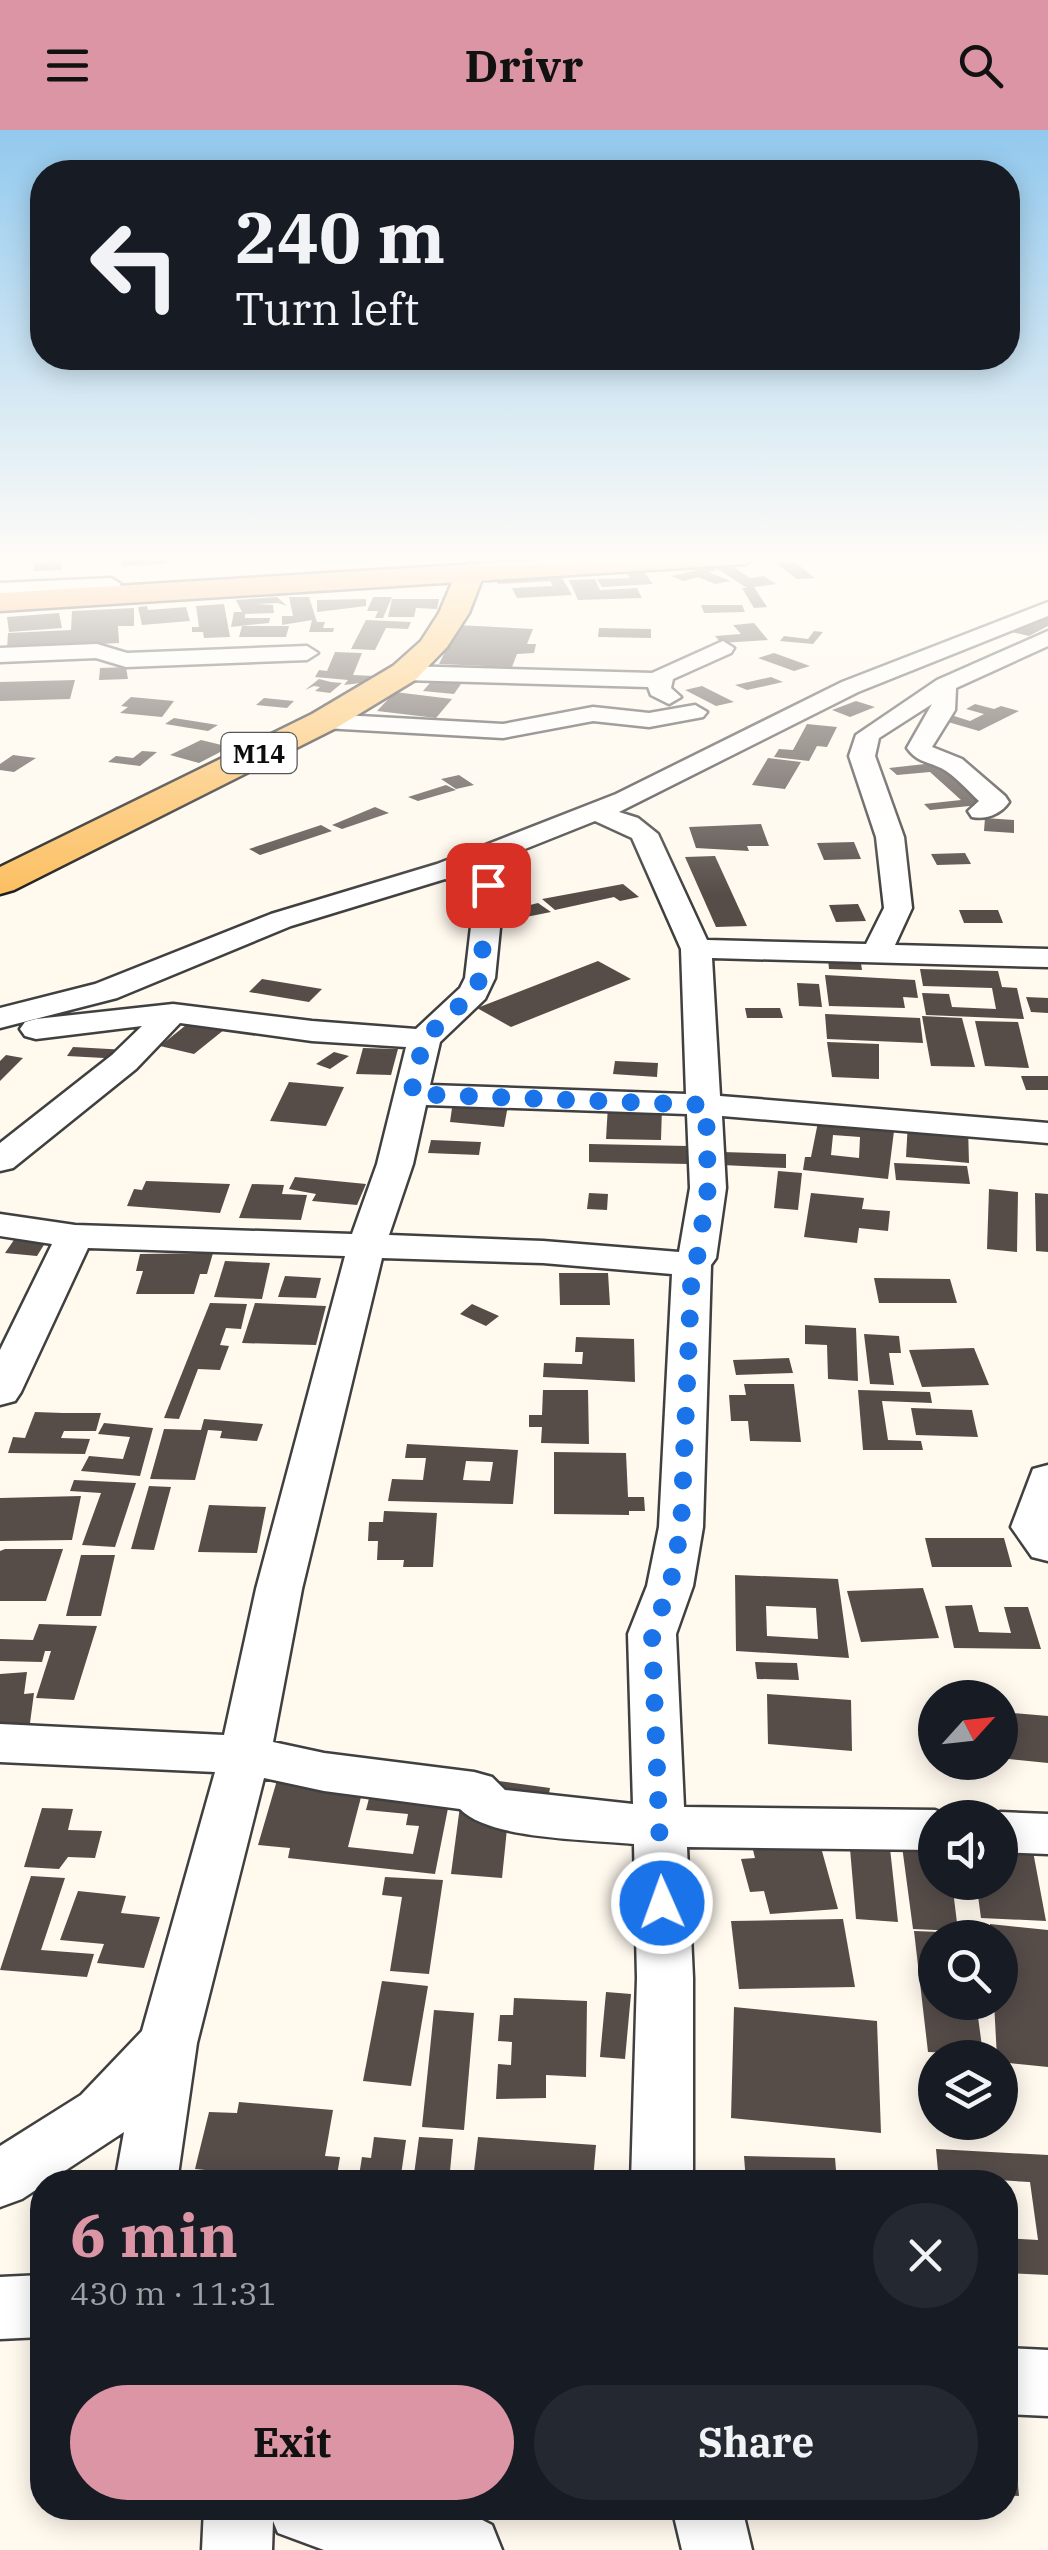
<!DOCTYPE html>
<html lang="en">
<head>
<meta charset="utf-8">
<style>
	:root { --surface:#171b24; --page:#242831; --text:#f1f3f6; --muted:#9ea1a6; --accent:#db95a5 }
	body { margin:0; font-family:"IBM Plex Serif",serif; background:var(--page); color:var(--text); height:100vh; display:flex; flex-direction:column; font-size:38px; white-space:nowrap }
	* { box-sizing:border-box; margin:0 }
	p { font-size:32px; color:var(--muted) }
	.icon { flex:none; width:55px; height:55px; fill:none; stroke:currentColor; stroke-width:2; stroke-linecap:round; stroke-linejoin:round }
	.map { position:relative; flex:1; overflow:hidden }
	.drawer { position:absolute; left:30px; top:2040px; width:988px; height:350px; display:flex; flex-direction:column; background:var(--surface); border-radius:40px; box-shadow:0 5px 25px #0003 }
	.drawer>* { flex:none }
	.hud { position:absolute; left:30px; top:30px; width:990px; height:210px; border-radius:40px; box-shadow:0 5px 25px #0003; background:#171b24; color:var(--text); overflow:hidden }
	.needle { width:65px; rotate:63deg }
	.fabs { position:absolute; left:918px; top:1550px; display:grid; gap:20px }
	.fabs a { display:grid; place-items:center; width:100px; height:100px; border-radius:50%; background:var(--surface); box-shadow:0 5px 25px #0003; font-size:50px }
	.pin { position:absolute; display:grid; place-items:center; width:85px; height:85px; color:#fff; margin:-42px; border-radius:20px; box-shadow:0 5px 15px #0006 }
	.me { position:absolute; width:110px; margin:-55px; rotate:358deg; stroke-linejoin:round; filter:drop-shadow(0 0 8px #0008) }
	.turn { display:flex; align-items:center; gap:35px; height:210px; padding:0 40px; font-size:45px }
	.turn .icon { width:130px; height:130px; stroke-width:2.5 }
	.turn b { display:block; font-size:70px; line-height:85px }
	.round { display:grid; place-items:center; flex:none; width:105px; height:105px; border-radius:52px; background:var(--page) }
	.headline { display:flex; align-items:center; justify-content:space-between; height:170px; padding:0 40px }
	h1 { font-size:60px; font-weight:700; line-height:75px; color:var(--accent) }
	.action { display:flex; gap:20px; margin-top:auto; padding:20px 40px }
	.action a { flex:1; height:115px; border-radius:60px; background:var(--accent); color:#111; font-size:40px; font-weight:700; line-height:115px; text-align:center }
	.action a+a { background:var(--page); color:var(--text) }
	header { display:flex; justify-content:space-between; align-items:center; height:130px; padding:0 40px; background:var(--accent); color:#111; font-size:45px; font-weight:700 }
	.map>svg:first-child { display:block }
</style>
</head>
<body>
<header><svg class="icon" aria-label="menu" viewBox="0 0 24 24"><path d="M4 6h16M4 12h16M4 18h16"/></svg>Drivr<svg class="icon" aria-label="search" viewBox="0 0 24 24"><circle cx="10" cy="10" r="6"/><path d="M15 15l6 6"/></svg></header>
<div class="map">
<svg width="1048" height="2420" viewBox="0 0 1048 2420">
	<rect width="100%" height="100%" fill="#fff9ee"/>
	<!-- building -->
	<g fill="#564d49" fill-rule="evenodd">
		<path d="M121,426H165L166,434L121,436Z"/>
		<path d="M61,431L62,440L34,441L33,433Z"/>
		<path d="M774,432H795L815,448L797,449Z"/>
		<path d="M663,435L668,441L644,442L653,454L602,457L597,449L630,448L625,441Z"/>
		<path d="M732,436L750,448L764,446L776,454L754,457L767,477L754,478L742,458H747L716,438Z"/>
		<path d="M711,437L717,440L708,442L731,451L715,454L698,447L683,451L671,446Z"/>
		<path d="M561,446L572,465L517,468L512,458L553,456L550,451L498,454L496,449Z"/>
		<path d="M595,449L600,460L637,458L642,468L578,470L569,450Z"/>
		<path d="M277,467L287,476L278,473L256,474L273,475L274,483L245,484V488H270L269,493L231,497L234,482H242L236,470Z"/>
		<path d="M289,467H309L317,492H325L323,498H334L333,502H309L312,490L282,495V486H293Z"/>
		<path d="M373,467H392L383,488H375L378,481H367Z"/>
		<path d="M366,469V476L317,482V470Z"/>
		<path d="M392,469H439L437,479L416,478L414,487H388Z"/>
		<path d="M224,474L230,507L204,508L203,502H192V497H199L196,476Z"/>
		<path d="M701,475H742L745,482L704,483Z"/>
		<path d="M147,476L148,480L186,477L190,491L142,495L138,477Z"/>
		<path d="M134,478V496H118L119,513L7,519L8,503L71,500L72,481Z"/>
		<path d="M59,483L62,498L9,502L7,487Z"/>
		<path d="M1043,486L1048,487V496L1029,506L1011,502Z"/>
		<path d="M366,490L411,492L408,499L386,498L375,520L351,519Z"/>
		<path d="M754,493L768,510L721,513L715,506L741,504L733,495Z"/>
		<path d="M458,495L533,499L527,514H536L534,523L517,524L512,537L439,534Z"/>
		<path d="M242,496H289L286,507H239Z"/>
		<path d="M599,498L651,499V508L598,507Z"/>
		<path d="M814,501L823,502L813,514L780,511L784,506L808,509Z"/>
		<path d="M335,522L362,523L353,545L375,546L369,552L344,555L348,550L315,547L319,540L327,541Z"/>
		<path d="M774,523L810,536L794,541L758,528Z"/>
		<path d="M126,537L128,549L99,550L100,538Z"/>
		<path d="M436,546L463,551L454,564L423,561Z"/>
		<path d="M771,547L783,552L747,560L735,555Z"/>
		<path d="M319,549L331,552L342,553L330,563L315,561L320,557L314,556L305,560Z"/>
		<path d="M75,550L70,569L0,571V552Z"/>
		<path d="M702,556L734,572L716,576L685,560Z"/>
		<path d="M395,562L452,569L436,588L377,581Z"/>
		<path d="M131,567L174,571L162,587L120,583L128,577L121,576Z"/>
		<path d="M264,568L294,571L287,578L256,575Z"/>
		<path d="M856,571L875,577L850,587L832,580Z"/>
		<path d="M975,574L994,579L1001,576L1019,581L979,601L941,590L951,585L970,591L984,584L966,579Z"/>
		<path d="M174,588L218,595L208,601L165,594Z"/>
		<path d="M807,594L837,597L827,617L817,616L809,631L774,627L779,619L793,620Z"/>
		<path d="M201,610L230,617L199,633L170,625Z"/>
		<path d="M142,621L157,622L140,636L108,632L116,626L133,628Z"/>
		<path d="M13,625L36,628L14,642L0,640V634Z"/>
		<path d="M768,628L801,632L785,659L752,655Z"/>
		<path d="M943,632L989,674L930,680L924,674L961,670L930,642L897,645L889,638Z"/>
		<path d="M459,645L474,655L456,659L441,649Z"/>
		<path d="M446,655L456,660L418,671L408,667Z"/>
		<path d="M375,677L389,683L342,699L332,695Z"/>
		<path d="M985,688L1014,690V703L984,701Z"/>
		<path d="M761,694L769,716H747L749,721L696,718L689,697Z"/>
		<path d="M321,695L332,701L260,725L249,719Z"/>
		<path d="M854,712L861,729L824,730L817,713Z"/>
		<path d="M965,723L971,734L937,735L931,724Z"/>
		<path d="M715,726L747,796L716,797L685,727Z"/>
		<path d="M623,754L639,767L620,771L614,767L555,780L542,769Z"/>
		<path d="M538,773L551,782L521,788L510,780Z"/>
		<path d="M858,774L866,791L836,792L829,775Z"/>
		<path d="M959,780H998L1003,793H964Z"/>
		<path d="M827,819L859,820L862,840L829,839Z"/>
		<path d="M598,831L631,849L511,897L477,878Z"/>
		<path d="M920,839L998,841L1002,857L1017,858L1024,889L926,885L922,863L949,864L952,877L996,879L992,858L923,856Z"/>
		<path d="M825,845L915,850L918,868L903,867L905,878L829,876Z"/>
		<path d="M262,849L322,859L309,872L249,862Z"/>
		<path d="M797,853L819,854L822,877L799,876Z"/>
		<path d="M1026,867L1048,868V883L1031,882Z"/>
		<path d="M745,878H780L783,888H747Z"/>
		<path d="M825,884L920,888L923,913L827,909Z"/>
		<path d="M922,886L962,888L975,937L931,936Z"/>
		<path d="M196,887L230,895L194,924L160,916Z"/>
		<path d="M975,891L1018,892L1029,938L985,936Z"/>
		<path d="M827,912L879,914V949L832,947Z"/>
		<path d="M73,917L127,920L122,929L67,926Z"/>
		<path d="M363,918L398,919L391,945L356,944Z"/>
		<path d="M334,922L349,926L330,939L316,934Z"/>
		<path d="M6,925L23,928L0,951V931Z"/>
		<path d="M615,931L658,933L657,947L613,944Z"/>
		<path d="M1021,946H1048V960H1026Z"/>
		<path d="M289,952L344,957L326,996L270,991Z"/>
		<path d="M490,969L509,970L504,997L450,992L452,978H489Z"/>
		<path d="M608,975L662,977L661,1010L606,1009Z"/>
		<path d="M819,987L895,993L888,1049L803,1040L805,1027H811ZM833,1005L860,1007L859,1028L831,1025Z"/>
		<path d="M908,992L968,997L969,1033L906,1027Z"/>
		<path d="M431,1010L481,1012L479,1025L428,1023Z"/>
		<path d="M589,1014L688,1016L689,1034L589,1032Z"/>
		<path d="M722,1022L786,1024V1038L722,1035Z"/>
		<path d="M894,1033L967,1036L970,1054L896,1050Z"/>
		<path d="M778,1041L802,1043L798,1080L774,1078Z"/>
		<path d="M295,1047L366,1054L357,1075L312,1071L316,1064L289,1059Z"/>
		<path d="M146,1051L230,1054L220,1083L127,1076L134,1059L142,1060Z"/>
		<path d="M252,1054L284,1055L282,1064L307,1065L301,1090L239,1088Z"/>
		<path d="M989,1059L1018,1062L1017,1122L987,1119Z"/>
		<path d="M589,1063L608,1064L607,1080L587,1079Z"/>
		<path d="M811,1063L864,1068L862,1079L890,1081L888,1101L859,1098L857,1113L804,1107Z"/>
		<path d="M1035,1063L1048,1064V1122L1036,1121Z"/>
		<path d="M16,1107L47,1110L37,1126L5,1123Z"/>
		<path d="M213,1123L207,1144H200L194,1164H136L143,1141H136L140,1124Z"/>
		<path d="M225,1131L270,1133L262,1169L214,1167Z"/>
		<path d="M559,1143H608L610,1175H560Z"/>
		<path d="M285,1146L321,1148L316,1168L278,1167Z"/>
		<path d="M874,1148L950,1149L957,1173H879Z"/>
		<path d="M210,1173L247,1174L241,1199L226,1198L220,1215L229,1216L220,1240L198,1239L179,1289L164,1288Z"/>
		<path d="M255,1173L326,1176L316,1215L242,1213Z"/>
		<path d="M472,1174L499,1186L486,1196L460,1184Z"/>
		<path d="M805,1195L856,1198L858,1251L828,1249L827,1215L805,1214Z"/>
		<path d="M864,1204L899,1206L901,1223H889L894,1255L870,1254Z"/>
		<path d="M576,1207L634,1209L635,1252L543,1247L544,1233L582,1234L583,1222H575Z"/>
		<path d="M974,1218L989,1255L922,1257L909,1220Z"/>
		<path d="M789,1228L793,1243L736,1245L733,1230Z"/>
		<path d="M744,1254H794L801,1312L750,1311L748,1291H731L729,1265H746Z"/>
		<path d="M543,1260H588L589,1314L541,1313L542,1297H529V1285H542Z"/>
		<path d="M858,1260L930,1262L932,1273L882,1271L888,1310L921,1311L923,1320H863Z"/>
		<path d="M911,1278L972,1280L978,1307L916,1305Z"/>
		<path d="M35,1282L63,1283H101L96,1301H64L61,1308L90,1309L85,1324L8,1323L13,1307L25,1308Z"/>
		<path d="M204,1289L263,1294L257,1311L220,1308L222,1301L208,1300L195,1350L150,1349L164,1299L201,1300Z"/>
		<path d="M104,1293L153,1298L140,1346L81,1341L89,1326L123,1329L130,1307L98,1304Z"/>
		<path d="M407,1314L518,1320L513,1374L388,1371L392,1349L423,1350L426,1328H405ZM466,1331L493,1332L490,1351L463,1350Z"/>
		<path d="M554,1322L626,1323L628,1367H644L645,1381H629V1385L554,1384Z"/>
		<path d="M74,1350L136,1353L115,1417L82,1415L101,1363L70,1361Z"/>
		<path d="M149,1356L171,1357L154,1420L131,1419Z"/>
		<path d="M81,1366L72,1410L0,1411V1368Z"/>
		<path d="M209,1375L266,1377L257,1423L198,1422Z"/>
		<path d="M384,1381L437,1383L433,1437H403L404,1430H377L378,1411H368L369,1392H383Z"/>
		<path d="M925,1408H1004L1012,1437H932Z"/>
		<path d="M5,1419H63L46,1471H0V1421Z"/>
		<path d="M81,1425H115L101,1486H66Z"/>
		<path d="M735,1445L838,1449L849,1528L736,1521ZM766,1476L816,1478L818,1509L767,1506Z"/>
		<path d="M923,1458L939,1508L861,1512L847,1461Z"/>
		<path d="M972,1475L979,1502L1011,1503L1004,1477H1028L1041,1519L954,1518L945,1476Z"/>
		<path d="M39,1494L97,1496L74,1570L36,1568L51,1521H45L42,1532L0,1531V1509L33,1510Z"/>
		<path d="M755,1532L797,1533L799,1550L757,1549Z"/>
		<path d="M27,1542L24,1564L34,1563L30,1593L0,1595V1544Z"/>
		<path d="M767,1564L851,1570L852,1621L768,1614Z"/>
		<path d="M1000,1582L1048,1586V1633L1000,1628Z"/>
		<path d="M280,1640L366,1648L348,1717L413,1724L419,1696L406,1695L408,1684L366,1680L375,1645L453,1653L435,1744L288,1728L290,1718L258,1715Z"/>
		<path d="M476,1648L550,1658L546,1680Z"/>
		<path d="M460,1676L509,1679L502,1748L451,1744Z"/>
		<path d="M42,1678L73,1679L68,1700L102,1701L95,1728L68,1727L59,1739L24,1737Z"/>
		<path d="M900,1701L935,1702V1752H952L958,1801L913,1799Z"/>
		<path d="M817,1703L838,1779L770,1784L764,1761L750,1762L741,1729L755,1728L750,1708Z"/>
		<path d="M849,1707L889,1709L898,1792L856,1789Z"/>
		<path d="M1000,1715L1032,1716L1046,1791L981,1788L978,1766L965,1765L963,1752H1000Z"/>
		<path d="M31,1746L65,1748L41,1820L94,1824L87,1847L0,1840Z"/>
		<path d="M385,1747L443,1750L429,1844L390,1841L402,1767L382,1765Z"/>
		<path d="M78,1761L126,1766L121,1783L160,1787L144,1838L97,1833L104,1814L60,1810Z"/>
		<path d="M843,1789L855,1857L739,1859L731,1791Z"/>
		<path d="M990,1794L1048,1800V1937L1000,1932L997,1928L994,1872H1000V1808H990Z"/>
		<path d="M914,1801L966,1803V1808H935V1872H976L983,1924L928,1922Z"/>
		<path d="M382,1851L428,1856L411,1956L363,1951Z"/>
		<path d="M606,1862L631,1864L625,1929L600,1927Z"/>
		<path d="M514,1868L587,1871L586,1947L546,1945V1968L496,1969L498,1934L511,1935L512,1912L498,1911L500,1885H513Z"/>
		<path d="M734,1877L877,1891L881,2003L731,1988Z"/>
		<path d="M434,1880L474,1883L464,2000L422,1997Z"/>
		<path d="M239,1972L333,1980L325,2026L340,2027L336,2052H223L226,2042L195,2039L209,1982L237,1983Z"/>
		<path d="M374,2007L406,2010L400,2052H358L362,2027L371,2028Z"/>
		<path d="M419,2007L453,2009L449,2052H413Z"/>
		<path d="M478,2007L596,2015L593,2050L507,2052L508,2044L474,2041Z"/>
		<path d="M936,2019L1048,2025V2145L1005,2143V2108L1038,2110L1030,2052L966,2048L967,2052H939Z"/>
		<path d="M744,2026L835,2028L837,2052H746Z"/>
		<path d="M1005,2261H1009L1019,2366L1005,2365Z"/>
	</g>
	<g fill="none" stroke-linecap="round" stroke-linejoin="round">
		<defs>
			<g id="minor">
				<path d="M111,448L121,454L118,458L0,465V453Z"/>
				<path d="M1048,472V486L858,562L619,682L638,688L658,704L707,810L866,814L884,778L876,707L849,626L856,605L937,550L1048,501V516L956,558L955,580L932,617L962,629L1005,666L1009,672C1001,684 986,690 972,687L968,681L979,671C968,661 955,645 941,638C926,631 917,632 907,618L932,574L879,608L875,626L904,707L912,778L895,815L1048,819V837L712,828L720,966L1048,993V1013L722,986L726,1058L716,1128L711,1135L703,1397L693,1456L676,1504L684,1677L935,1680L955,1688H935V1720L687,1717L693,1848V2052H631L637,1848L634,1714C589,1709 490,1710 460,1679L324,1661L264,1648L197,1913L177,2052H115L124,2002L22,2069L0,2077V2016L81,1965L142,1901L215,1642L0,1632V1594L224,1605L256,1459L345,1126L88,1118L21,1262L15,1271L0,1275V1220L52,1114L0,1106V1084L75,1095L352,1104L377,1034L406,917L312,911L180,893L136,939L13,1038L0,1041V1013L112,925L142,896L36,909L25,906L20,899L25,892L36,889L173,874L312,891L416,899L460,858L465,848L475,762L445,749L291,796L117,868L0,898V878L95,854L271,784L437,734L616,664L842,552ZM595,691L632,708L681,819L686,964L430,955L440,912L485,869L495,848L504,758L500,752L472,740ZM426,975L687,984L690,1058L679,1122L543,1111L389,1105L413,1034ZM382,1128L543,1133L672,1144L659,1397L647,1456L628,1504L633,1674L505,1660L492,1647L474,1642L324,1623L273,1612L302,1459Z"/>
				<path d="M723,511L734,518L731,523L673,549L671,558L681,567L669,574L651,565L648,557L404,550L393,543L404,536L652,543Z"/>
				<path d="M97,514L127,523L307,516L318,523L307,530L126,537L96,528L0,532V518Z"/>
				<path d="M695,575L707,582L703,587L649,597L593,591L503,608L324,598L312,591L324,584L503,594L593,577L649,583Z"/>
				<path d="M1048,1335V1431L1032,1427L1011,1397L1033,1339Z"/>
				<path d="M1000,1682L1048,1684V1724L1000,1722V1688H982Z"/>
				<path d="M42,2145V2207L0,2209V2147Z"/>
				<path d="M1005,2218L1048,2220V2286L1005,2284Z"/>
				<path d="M204,2378H459L492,2395L502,2420H324L278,2403L273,2391L272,2420H202Z"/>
				<path d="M672,2378H742L752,2420H682Z"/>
			</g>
			<path id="primary" d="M471,433L485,441L469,483L447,517L415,550L336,598L14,760L0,764V737L312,584L393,536L421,511L439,483L457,441Z"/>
			<path id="trunk" d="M611,426H759L745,434L0,481V463Z"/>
		</defs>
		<!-- minor casing -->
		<use href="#minor" stroke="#404040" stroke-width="5"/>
		<!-- primary casing -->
		<use href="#primary" stroke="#1e1e1e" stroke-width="5"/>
		<!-- trunk casing -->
		<use href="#trunk" stroke="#1e1e1e" stroke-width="5"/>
		<!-- minor -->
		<use href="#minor" fill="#fff" fill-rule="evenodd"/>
		<!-- primary -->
		<use href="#primary" fill="#fcbf61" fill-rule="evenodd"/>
		<!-- trunk -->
		<use href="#trunk" fill="#faa25a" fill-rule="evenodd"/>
	</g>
	<!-- sky -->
	<linearGradient id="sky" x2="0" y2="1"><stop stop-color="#92c9ee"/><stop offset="0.56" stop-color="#fffcf7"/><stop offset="1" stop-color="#fffcf7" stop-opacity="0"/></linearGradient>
	<rect width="1048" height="765" fill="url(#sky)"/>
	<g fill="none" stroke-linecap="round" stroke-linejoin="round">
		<!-- route -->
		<path stroke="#1a73e8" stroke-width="18" stroke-dasharray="0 32.4" d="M488,755L480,848L474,862L424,909L411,964L706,975L708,1058L697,1128L692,1134L681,1398L670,1456L652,1504L662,1773"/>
	</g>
	<g text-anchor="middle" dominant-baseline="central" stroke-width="10" stroke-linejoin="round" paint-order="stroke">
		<!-- shield labels -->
		<rect fill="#fff" stroke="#565656" stroke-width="2.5" x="221.5" y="603" width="75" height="40" rx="8"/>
		<g font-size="25" font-weight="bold" fill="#0d0d0d">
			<text x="259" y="623">M14</text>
		</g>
	</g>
</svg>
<div class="fabs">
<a><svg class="needle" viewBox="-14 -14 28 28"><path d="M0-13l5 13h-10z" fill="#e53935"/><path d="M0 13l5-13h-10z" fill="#9ea1a6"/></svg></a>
<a><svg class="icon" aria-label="sound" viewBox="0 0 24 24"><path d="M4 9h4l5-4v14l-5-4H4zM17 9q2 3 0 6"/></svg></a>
<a><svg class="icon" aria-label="search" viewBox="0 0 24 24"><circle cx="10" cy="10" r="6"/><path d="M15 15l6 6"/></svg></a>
<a><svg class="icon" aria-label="layers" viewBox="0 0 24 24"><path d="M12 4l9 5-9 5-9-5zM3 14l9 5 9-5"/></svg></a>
</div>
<div class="pin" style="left:488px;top:755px;background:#d93025"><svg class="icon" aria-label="arrive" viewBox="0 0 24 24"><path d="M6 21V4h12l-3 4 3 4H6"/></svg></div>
<svg class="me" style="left:662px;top:1773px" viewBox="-20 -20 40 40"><circle r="17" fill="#1a73e8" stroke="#fff" stroke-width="3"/><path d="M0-11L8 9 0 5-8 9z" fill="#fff"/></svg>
<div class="hud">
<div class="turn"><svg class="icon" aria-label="left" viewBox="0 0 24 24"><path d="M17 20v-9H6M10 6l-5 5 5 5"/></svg><div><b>240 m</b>Turn left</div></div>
</div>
<section class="drawer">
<div class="headline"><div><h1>6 min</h1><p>430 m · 11:31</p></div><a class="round"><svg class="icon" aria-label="close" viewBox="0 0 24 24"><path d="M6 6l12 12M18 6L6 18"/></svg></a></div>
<div class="action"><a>Exit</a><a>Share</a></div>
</section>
</div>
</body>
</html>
